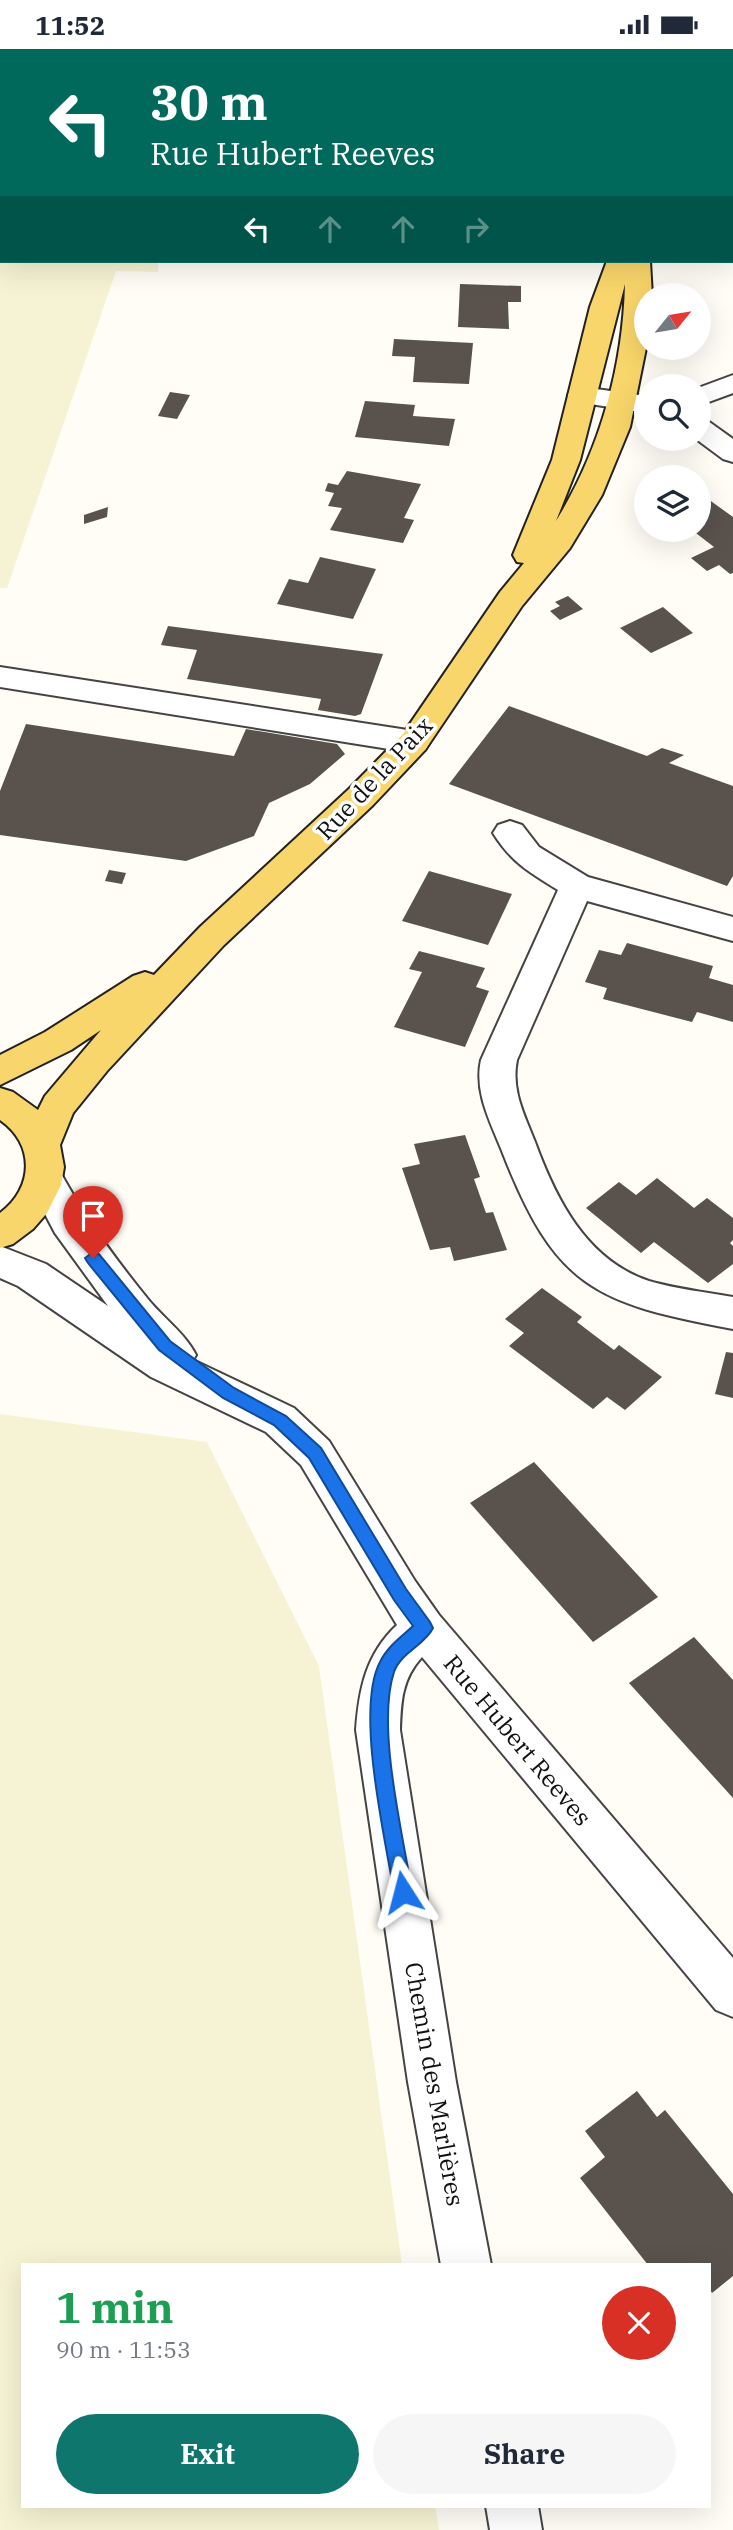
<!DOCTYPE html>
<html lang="en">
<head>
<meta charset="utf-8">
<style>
	:root { --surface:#fff; --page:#f6f6f7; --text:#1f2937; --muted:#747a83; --accent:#0f766e }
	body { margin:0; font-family:"IBM Plex Serif",serif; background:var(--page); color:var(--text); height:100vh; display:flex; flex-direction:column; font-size:26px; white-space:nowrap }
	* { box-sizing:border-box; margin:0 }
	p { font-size:23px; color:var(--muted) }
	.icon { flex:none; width:38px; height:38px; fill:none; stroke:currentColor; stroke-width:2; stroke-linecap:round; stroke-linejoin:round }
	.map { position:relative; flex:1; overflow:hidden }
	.drawer { position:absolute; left:21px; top:2214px; width:690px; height:245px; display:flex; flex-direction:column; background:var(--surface); border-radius:0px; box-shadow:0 7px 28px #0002 }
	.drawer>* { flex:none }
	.guide { position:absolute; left:0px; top:0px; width:733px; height:214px; box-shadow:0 7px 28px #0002; background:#00695c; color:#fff; overflow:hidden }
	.needle { width:46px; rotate:60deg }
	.buttons { position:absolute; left:634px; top:234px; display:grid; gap:14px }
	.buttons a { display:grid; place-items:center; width:77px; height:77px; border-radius:50%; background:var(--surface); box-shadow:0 7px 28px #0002; font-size:35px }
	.pin { position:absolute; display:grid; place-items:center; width:60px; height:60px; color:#fff; margin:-72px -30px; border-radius:50% 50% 50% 0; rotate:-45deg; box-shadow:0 0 7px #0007 }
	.pin .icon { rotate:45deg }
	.me { position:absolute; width:77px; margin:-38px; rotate:351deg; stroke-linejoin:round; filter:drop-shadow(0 0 5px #0008) }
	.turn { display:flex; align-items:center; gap:24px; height:147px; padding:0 35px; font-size:32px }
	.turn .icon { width:91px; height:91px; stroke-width:2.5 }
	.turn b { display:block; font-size:49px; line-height:60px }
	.lanes { display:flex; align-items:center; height:66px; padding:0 35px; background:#0003; justify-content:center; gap:35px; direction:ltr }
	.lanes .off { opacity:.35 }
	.round { display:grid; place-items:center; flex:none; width:74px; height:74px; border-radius:37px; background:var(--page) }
	.head { display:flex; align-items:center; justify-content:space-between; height:119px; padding:0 35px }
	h1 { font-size:42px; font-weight:700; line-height:52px; color:#1e9e55 }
	.action { display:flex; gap:14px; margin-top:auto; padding:14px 35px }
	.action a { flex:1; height:80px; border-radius:42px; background:var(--accent); color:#fff; font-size:28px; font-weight:700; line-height:80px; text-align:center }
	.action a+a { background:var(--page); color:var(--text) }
	.status { display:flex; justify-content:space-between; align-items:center; height:49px; padding:0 35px; background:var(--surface); direction:ltr }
	.status svg { height:19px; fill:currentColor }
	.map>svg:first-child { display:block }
</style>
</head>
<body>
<div class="status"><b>11:52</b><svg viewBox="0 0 49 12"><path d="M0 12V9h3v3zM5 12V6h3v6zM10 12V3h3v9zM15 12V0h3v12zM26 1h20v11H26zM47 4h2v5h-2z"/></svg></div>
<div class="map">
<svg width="733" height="2481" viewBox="0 0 733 2481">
	<rect width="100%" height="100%" fill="#fffdf5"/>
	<!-- farmland -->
	<g fill="#f6f3d4">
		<path d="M0,0H161L2,2V212H158V223L116,222L7,539H0Z"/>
		<path d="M0,1365L207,1393L319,1617L402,2215L23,2216V2457H435L439,2481H0Z"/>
	</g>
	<!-- building -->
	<g fill="#5a524d">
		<path d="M460,235L521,237V253H508L509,280L458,278Z"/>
		<path d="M394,290L473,294L469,335L413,333L415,308L392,307Z"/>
		<path d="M170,343L190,346L177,370L158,367Z"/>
		<path d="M365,352L415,356L413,367L455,370L449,397L355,388Z"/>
		<path d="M347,422L421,435L404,469L414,471L403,494L330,481L342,459L328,457L334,444L325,442L328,434L338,436Z"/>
		<path d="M708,450L733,468V524L730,525L719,516L707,522L691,509L714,498L692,481H698V454Z"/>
		<path d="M108,458L107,468L84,475V466Z"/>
		<path d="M320,508L376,520L353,570L277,555L289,530L308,534Z"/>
		<path d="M568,547L583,560L560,571L550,562L560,557L555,553Z"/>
		<path d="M663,558L693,584L651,604L620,579Z"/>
		<path d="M168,577L383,605L361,665L355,667L318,661L321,650L187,630L197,601L161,596Z"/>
		<path d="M509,657L647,707L662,699L684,706L669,714L733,737V827L727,837L449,735Z"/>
		<path d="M26,675L234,707L246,680L337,695L345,705L310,735L269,754L254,787L186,812L0,786V742Z"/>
		<path d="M109,821L126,824L122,835L105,832Z"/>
		<path d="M429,822L512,845L488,896L402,872Z"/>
		<path d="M627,894L713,917L709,929L733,936V973L697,963L692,973L603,950L607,939L585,933L599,901L621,906Z"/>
		<path d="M419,902L485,919L476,938L489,942L465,998L394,978L422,923L409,920Z"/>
		<path d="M465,1086L480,1128L474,1130L486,1164L493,1163L507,1201L454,1212L450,1198L430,1201L402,1119L420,1115L414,1095Z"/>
		<path d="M657,1129L694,1159L707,1149L733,1169V1191L730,1194L733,1197V1215L708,1234L654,1193L641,1204L586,1159L619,1133L636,1146Z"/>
		<path d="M542,1239L582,1268L577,1273L594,1286L614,1301L619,1296L662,1328L625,1361L607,1348L593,1360L509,1297L524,1284L505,1270Z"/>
		<path d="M726,1303L733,1304V1349L715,1345Z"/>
		<path d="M534,1413L658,1548L593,1593L470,1454Z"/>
		<path d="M694,1588L733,1631V1749L629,1634Z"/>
		<path d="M637,2042L657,2068L665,2061L733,2145V2227L712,2244L709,2239V2216H648L580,2129L605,2108L585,2082Z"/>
	</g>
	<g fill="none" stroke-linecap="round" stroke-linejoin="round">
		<defs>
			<g id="minor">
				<rect x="346" y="0" width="24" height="2"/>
				<path d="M733,326V344L698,357V339Z"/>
				<path d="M582,338L646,347V364L572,352L568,346L572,340Z"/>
				<path d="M698,370L708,372L733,390V413L723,410L696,390Z"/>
				<path d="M0,618L414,682L425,685L430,693L425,701L414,704L0,638Z"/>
				<path d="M510,772L522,776L539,798L588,828L733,868V892L587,852L517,1011C511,1041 524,1065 535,1093C556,1150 586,1211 649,1232C676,1240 705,1243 733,1248V1280C595,1254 555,1239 502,1102C490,1072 474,1043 481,1011L558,841C530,824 511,813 493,784L498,776Z"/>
				<path d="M45,1114L58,1119C83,1166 113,1207 147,1249C162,1268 185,1284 196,1306L193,1311L294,1359L329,1392L415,1532L439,1566L733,1909V1968L716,1961L422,1608C402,1630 401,1652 400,1681L456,2033L491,2216H441L408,2033L356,1681C359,1640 366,1605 397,1576L301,1416L266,1383L151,1328L18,1237L0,1229V1197L46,1215L108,1257L55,1184L26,1129L32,1119Z"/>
				<path d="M486,2457H538L542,2481H490Z"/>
			</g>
			<path id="major" d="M607,212H650L652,247H646V299L630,378L602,446L570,499L522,557L425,701L373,756L224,896L107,1022L73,1064L60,1096L64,1118L61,1136L47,1164L33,1180L13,1195L0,1199V1164C34,1139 35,1095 0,1071V1039L13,1043L38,1061L45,1047L101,981L71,1001L0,1036V1006L45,983L133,927L145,923L154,926L200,878L349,740L403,685L500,543L524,514L517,513L513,506L552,411L590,258ZM625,235C623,318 600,401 556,472L580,411Z"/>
		</defs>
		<!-- minor casing -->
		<use href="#minor" stroke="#444" stroke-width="4"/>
		<!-- major casing -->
		<use href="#major" stroke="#222" stroke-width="4"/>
		<!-- minor -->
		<use href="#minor" fill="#fff" fill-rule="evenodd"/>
		<!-- major -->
		<use href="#major" fill="#f9d66b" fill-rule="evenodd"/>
	</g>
	<!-- route -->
	<path fill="#1a73e8" stroke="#114b97" stroke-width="2" d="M93,1203L99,1205L170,1292L234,1339L286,1367L321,1399L406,1540L430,1573L433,1579C425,1596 401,1603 394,1623C376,1678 403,1785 412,1843L410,1850L403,1852L396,1850L394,1843C385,1789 355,1660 380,1613C387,1598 401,1588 413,1577L394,1551L309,1409L274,1376L223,1349L159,1301L88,1214L85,1209Z"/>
	<g text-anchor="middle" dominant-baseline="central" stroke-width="7" stroke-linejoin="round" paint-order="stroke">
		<!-- street labels -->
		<g font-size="24" fill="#111" stroke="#fff">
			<text transform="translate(374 729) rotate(-47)">Rue de la Paix</text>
			<text transform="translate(518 1691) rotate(50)">Rue Hubert Reeves</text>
			<text transform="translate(435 2035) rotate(80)">Chemin des Marlières</text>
		</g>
	</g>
</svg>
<div class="buttons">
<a><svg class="needle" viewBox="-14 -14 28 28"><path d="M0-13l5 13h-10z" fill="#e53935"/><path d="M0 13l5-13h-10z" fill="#747a83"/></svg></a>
<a><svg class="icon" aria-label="search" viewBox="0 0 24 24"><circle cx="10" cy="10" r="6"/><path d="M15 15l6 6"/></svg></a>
<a><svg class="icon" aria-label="layers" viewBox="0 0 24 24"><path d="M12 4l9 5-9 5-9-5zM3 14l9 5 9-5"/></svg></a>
</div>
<div class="pin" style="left:93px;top:1209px;background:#d93025"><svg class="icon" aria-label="arrive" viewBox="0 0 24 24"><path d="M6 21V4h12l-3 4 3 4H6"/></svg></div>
<svg class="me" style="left:403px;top:1843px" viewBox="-20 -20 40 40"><path d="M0-17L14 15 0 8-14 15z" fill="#1a73e8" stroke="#fff" stroke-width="4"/></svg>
<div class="guide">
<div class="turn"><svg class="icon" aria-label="left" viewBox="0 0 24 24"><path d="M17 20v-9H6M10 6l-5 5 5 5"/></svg><div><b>30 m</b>Rue Hubert Reeves</div></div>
<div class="lanes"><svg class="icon" aria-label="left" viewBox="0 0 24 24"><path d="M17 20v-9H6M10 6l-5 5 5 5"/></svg><svg class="icon off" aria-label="ahead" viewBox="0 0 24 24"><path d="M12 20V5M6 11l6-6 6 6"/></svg><svg class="icon off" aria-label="ahead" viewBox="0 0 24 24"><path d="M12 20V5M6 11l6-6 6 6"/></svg><svg class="icon off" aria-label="right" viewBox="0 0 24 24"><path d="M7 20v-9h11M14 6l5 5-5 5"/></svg></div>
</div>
<section class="drawer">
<div class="head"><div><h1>1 min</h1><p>90 m · 11:53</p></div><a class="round" style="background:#d93025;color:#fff"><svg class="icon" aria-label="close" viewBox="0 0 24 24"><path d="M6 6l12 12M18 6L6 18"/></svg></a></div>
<div class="action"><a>Exit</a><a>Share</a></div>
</section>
</div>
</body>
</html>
